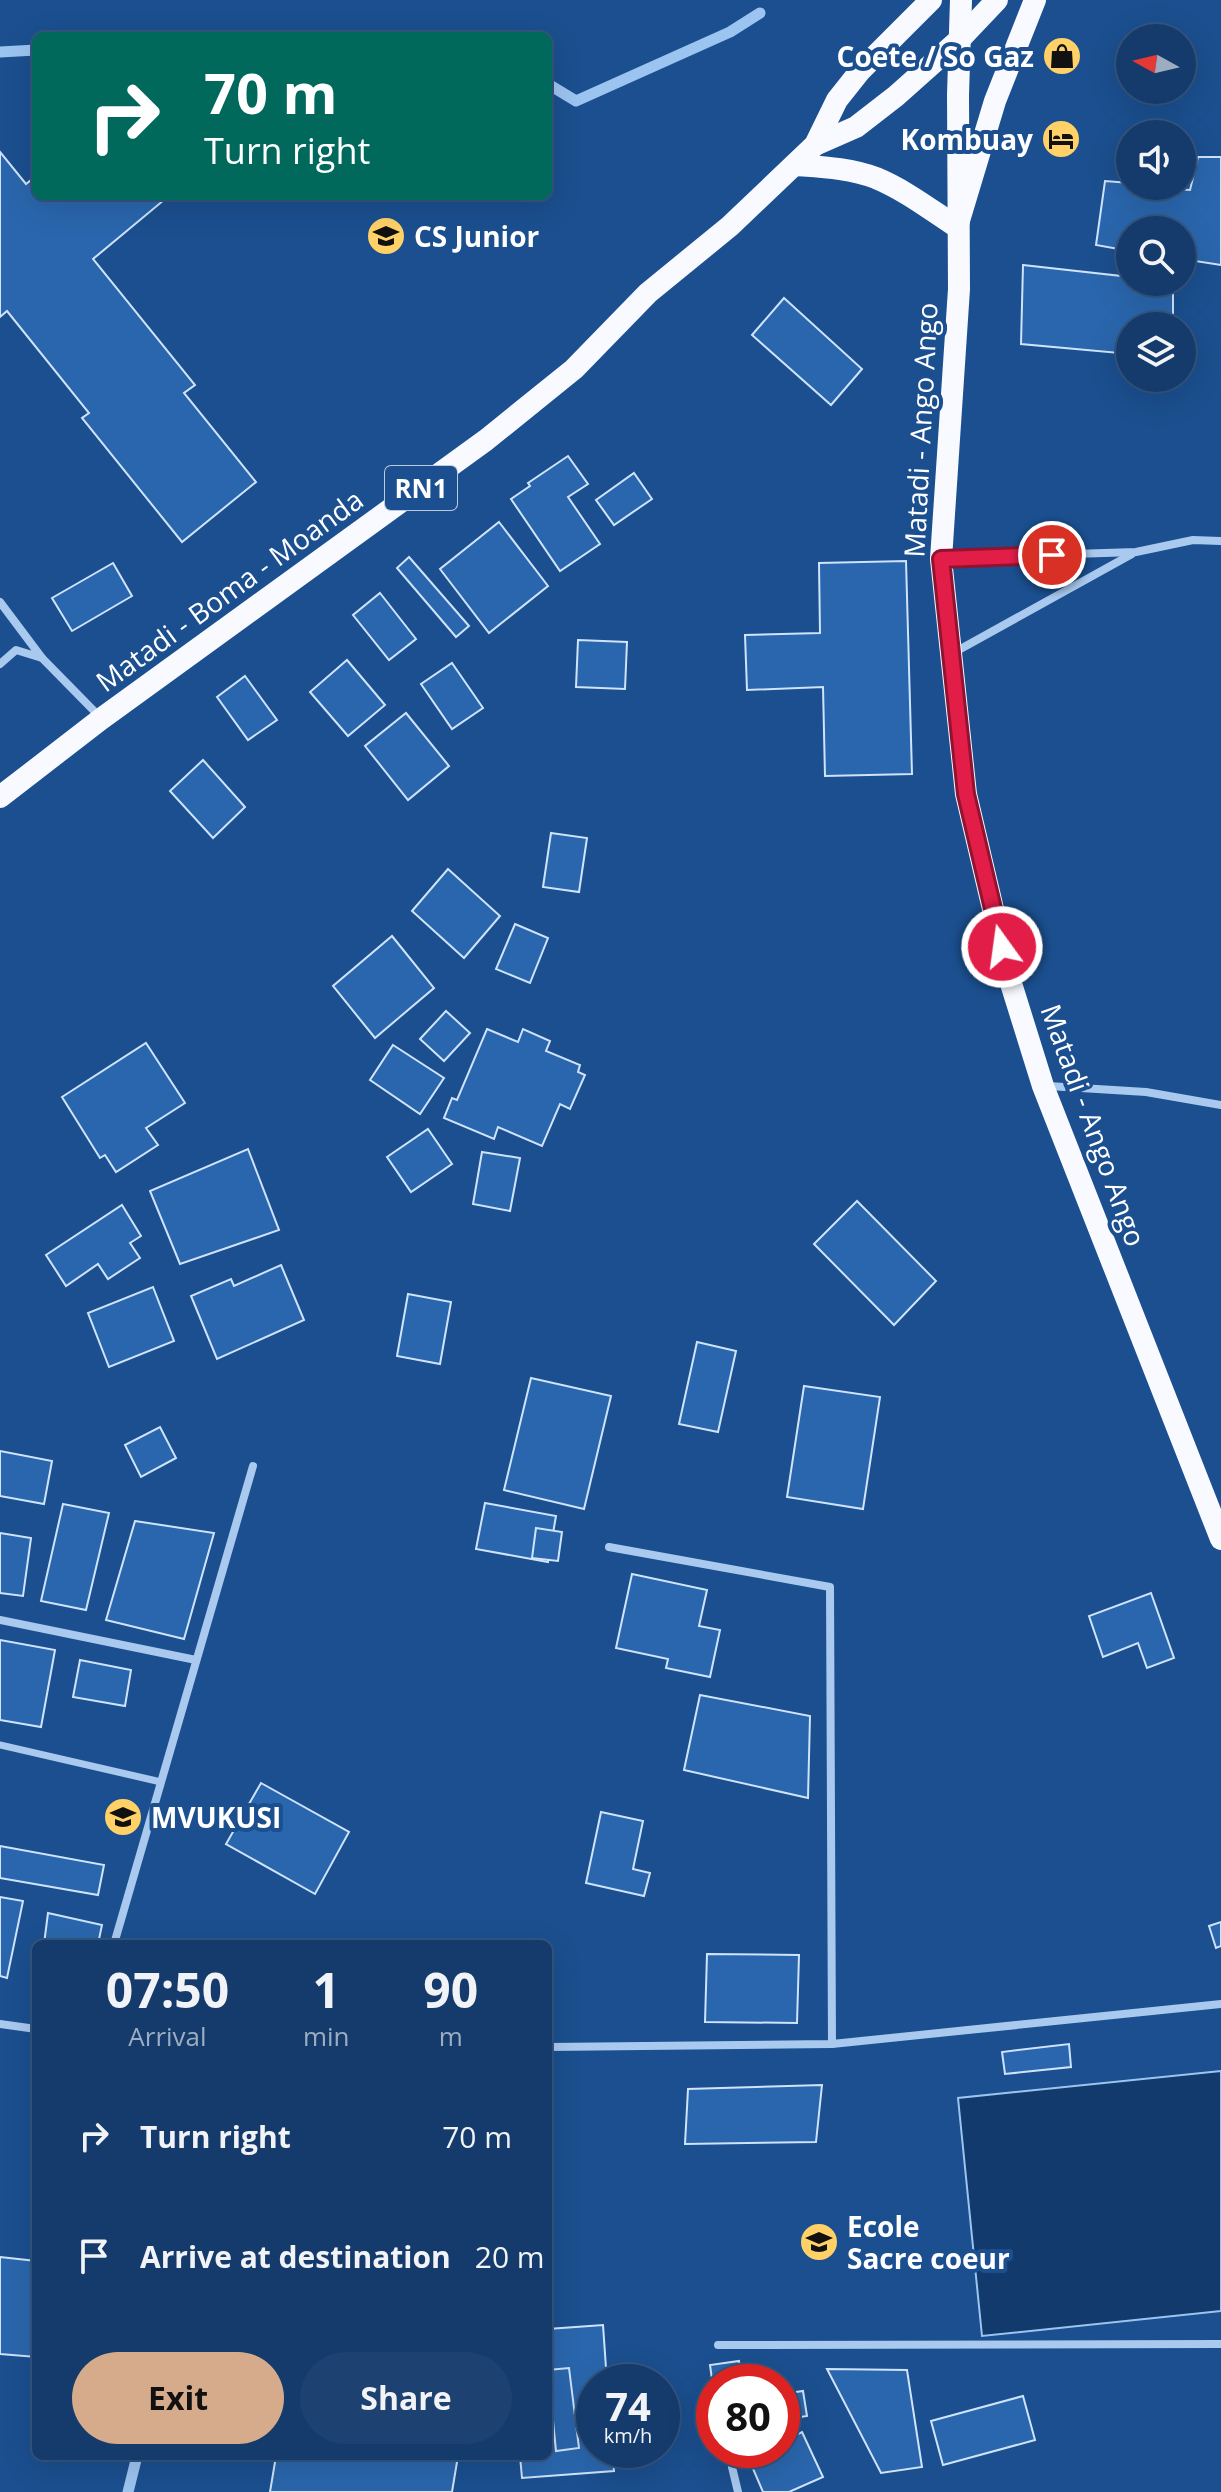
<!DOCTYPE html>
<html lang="en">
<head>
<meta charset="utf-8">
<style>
	:root { --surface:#143b6b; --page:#1d4271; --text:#f1f3f6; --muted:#9dadc1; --line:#33557e; --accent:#d6ab8b }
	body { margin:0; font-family:"Open Sans",sans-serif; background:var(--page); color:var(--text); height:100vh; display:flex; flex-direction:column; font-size:30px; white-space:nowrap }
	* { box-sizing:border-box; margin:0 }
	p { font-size:26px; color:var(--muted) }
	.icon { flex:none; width:44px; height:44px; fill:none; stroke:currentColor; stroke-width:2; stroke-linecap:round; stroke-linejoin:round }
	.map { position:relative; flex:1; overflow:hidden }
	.details { position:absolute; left:32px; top:1940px; width:520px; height:520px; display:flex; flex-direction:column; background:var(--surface); border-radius:12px; box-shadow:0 8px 32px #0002,0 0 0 2px var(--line) }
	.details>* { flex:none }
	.hud { position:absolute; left:32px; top:32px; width:520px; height:168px; border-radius:12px; box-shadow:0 8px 32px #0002,0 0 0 2px var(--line); background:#00695c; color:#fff; overflow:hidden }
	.needle { width:52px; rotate:278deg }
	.controls { position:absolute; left:1116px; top:24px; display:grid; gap:16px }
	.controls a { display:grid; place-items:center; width:80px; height:80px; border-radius:50%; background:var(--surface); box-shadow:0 8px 32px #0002,0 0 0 2px var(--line); font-size:40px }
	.speed { position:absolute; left:576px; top:2364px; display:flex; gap:16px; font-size:40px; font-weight:700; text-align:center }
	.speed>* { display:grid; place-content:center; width:104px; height:104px; border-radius:50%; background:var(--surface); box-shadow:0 8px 32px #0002,0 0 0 2px var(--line); line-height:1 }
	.speed small { font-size:20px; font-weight:400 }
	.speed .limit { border:12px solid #d22; background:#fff; color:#111 }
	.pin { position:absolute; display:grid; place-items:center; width:68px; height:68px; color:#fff; margin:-34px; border:4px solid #fff; border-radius:50%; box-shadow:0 2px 8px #0007 }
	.me { position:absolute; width:88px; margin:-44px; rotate:346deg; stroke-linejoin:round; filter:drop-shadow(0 0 6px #0008) }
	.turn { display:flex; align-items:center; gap:28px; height:168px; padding:0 40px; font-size:36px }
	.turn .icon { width:104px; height:104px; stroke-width:2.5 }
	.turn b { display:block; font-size:56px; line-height:68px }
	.eta { display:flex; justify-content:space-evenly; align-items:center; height:136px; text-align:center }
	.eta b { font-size:48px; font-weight:700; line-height:56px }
	.action { display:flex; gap:16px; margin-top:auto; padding:16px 40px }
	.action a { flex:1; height:92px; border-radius:48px; background:var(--accent); color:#111; font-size:32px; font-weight:700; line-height:92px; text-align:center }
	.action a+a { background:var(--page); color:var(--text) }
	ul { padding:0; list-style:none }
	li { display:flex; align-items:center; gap:24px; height:120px; padding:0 40px }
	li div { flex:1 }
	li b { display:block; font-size:30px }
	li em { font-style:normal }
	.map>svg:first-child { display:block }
</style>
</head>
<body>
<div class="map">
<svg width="1221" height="2492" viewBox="0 0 1221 2492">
	<rect width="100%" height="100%" fill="#1b4f8f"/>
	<!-- water -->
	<path fill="#123a6d" stroke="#9cc4f0" stroke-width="2" d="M1221,2071V2311L982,2336L958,2098Z"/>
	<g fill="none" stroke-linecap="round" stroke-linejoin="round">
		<!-- stream -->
		<g stroke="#9cc4f0" stroke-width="11">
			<path d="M0,52L36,50"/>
			<path d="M548,84L576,101L730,32L760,13"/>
			<path d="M128,2492L137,2456"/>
		</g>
	</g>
	<!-- building -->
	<g fill="#2a66ad" stroke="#cfe3fa" stroke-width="2">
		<path d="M0,152L26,184L36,176V196H160L164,200L93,259L195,385L184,393L256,482L182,542L82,418L89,413L7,311L0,317Z"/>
		<path d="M1198,157H1221V265L1182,259V230H1130V251L1096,245L1105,181L1130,183V186L1190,190Z"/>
		<path d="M1023,265L1130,277V282H1173V326H1130V354L1021,344Z"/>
		<path d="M784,298L862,369L831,405L752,335Z"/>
		<path d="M568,456L588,484L568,497L600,544L560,571L511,499L530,486L528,483Z"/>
		<path d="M634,473L652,499L614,525L596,500Z"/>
		<path d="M499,522L548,586L489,633L440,569Z"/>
		<path d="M409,557L469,626L456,637L397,568Z"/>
		<path d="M906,561L912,774L825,776L823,687L747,690L745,635L820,633L819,563Z"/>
		<path d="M113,563L132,596L72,631L52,598Z"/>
		<path d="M380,593L416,639L389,660L353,615Z"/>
		<path d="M578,640L627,642L625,689L576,687Z"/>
		<path d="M347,660L385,705L348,736L310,692Z"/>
		<path d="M452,663L483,708L452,729L421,684Z"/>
		<path d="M245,676L277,720L248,740L217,697Z"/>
		<path d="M406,713L449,766L408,800L365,746Z"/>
		<path d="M203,760L245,807L213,838L170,791Z"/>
		<path d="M551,833L587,838L579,892L543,887Z"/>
		<path d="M448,869L500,916L464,958L412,911Z"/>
		<path d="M515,924L548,938L530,983L496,969Z"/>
		<path d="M392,936L434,988L375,1038L333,986Z"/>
		<path d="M446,1011L470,1033L444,1061L420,1039Z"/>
		<path d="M487,1029L518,1042L523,1029L550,1041L546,1051L580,1065L578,1072L585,1075L570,1109L560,1104L542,1146L498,1127L494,1139L444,1118L452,1098L457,1100Z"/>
		<path d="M146,1043L185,1103L146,1128L158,1145L116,1172L105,1155L100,1158L62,1097Z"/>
		<path d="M393,1045L444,1078L420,1114L370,1080Z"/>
		<path d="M428,1129L452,1164L411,1192L387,1157Z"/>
		<path d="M248,1149L279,1230L180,1264L150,1191Z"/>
		<path d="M482,1152L520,1158L510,1211L473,1204Z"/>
		<path d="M857,1201L936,1281L894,1325L814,1244Z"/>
		<path d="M122,1205L141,1236L130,1243L140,1258L108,1279L98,1264L66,1286L46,1255Z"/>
		<path d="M281,1265L304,1320L217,1359L191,1296L231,1279L234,1286Z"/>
		<path d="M153,1287L174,1341L109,1367L88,1313Z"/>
		<path d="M408,1294L451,1302L440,1364L397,1356Z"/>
		<path d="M697,1342L736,1351L718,1432L679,1424Z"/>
		<path d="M531,1378L611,1396L584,1509L504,1490Z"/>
		<path d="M804,1386L880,1397L863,1509L787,1497Z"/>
		<path d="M160,1427L176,1458L141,1477L125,1445Z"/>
		<path d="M0,1451L52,1461L44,1504L0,1496Z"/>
		<path d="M485,1503L556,1516L548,1562L476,1549Z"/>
		<path d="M63,1504L109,1513L86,1610L41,1601Z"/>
		<path d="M135,1521L214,1533L184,1639L106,1620Z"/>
		<path d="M536,1528L562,1532L558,1561L532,1558Z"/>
		<path d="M0,1533L31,1538L23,1596L0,1593Z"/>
		<path d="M632,1574L707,1590L699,1626L720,1630L710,1677L666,1668L668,1659L616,1648Z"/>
		<path d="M1151,1593L1174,1658L1147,1668L1138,1643L1103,1657L1089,1616Z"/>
		<path d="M0,1640L55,1650L41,1727L0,1720Z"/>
		<path d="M80,1660L131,1670L125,1706L73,1697Z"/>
		<path d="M700,1695L810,1716L808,1798L684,1770Z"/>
		<path d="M261,1783L349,1832L315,1894L226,1844Z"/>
		<path d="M601,1812L643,1821L633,1869L650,1873L644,1896L586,1883Z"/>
		<path d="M0,1846L104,1865L98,1895L0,1878Z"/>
		<path d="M0,1897L23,1901L7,1978L0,1976Z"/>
		<path d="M48,1913L102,1925L98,1944H44Z"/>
		<path d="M1221,1922V1946L1216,1948L1209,1926Z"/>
		<path d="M707,1954L799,1955L797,2023L705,2022Z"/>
		<path d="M1069,2044L1071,2067L1005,2074L1002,2052Z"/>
		<path d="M822,2085L816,2142L685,2144L688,2089Z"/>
		<path d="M0,2257L36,2261V2357L0,2354Z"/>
		<path d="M603,2325L607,2382H594V2450H612L614,2471L522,2478L520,2456H548V2329Z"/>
		<path d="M36,2361V2410L32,2409Z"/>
		<path d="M739,2361L741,2382H714V2394L710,2365Z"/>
		<path d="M569,2368L579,2448L556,2451L548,2370Z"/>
		<path d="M827,2369L907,2370L922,2467L881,2473Z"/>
		<path d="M803,2391L807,2416L782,2420V2394Z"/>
		<path d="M1023,2396L1035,2440L943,2465L931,2421Z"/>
		<path d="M802,2432L823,2477L789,2492H763L748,2457L764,2450H782V2442Z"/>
		<path d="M276,2456H458L452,2492H270Z"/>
	</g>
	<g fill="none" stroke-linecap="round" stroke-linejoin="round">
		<!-- pedestrian -->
		<path stroke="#a9c9ee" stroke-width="7" d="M0,1745L161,1782"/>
		<!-- minor -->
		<g stroke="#a9c9ee" stroke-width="8">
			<path d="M943,558L1136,552L1193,540L1221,541"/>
			<path d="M0,602L42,658L16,650L0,664"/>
			<path d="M955,652L1132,554"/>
			<path d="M42,658L100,717"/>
			<path d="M1048,1086L1146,1092L1221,1105"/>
			<path d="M609,1547L830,1587L832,2044"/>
			<path d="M0,1620L196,1660"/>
			<path d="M114,1944L253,1466"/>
			<path d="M0,2024L36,2029"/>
			<path d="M548,2047L832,2044L1221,2004"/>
			<path d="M718,2345L1221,2344"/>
			<path d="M732,2467L738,2492"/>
		</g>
		<!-- trunk -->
		<g stroke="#f8faff" stroke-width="22">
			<path d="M961,0L958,95L959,289L941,559L966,794L1009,977L1043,1086L1221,1539"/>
			<path d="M815,145L856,127L896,96L960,39L997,0"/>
			<path d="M795,165C822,167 850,168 876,178C905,190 931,210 957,227L995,101L1035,0"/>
			<path d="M0,797L101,719L486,440L574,369L648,293L730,226L815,145L837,100L860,71L931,0"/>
		</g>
	</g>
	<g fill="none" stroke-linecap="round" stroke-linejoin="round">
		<defs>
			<path id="route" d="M1002,947L966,794L941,559L1052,555"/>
		</defs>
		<!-- route casing -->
		<use href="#route" stroke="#92132f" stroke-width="20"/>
		<!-- route -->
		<use href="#route" stroke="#e11d48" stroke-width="14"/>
	</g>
	<!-- icons -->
	<defs>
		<symbol id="shop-disc" viewBox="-11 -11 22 22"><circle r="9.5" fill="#ffd166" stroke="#1b4f8f"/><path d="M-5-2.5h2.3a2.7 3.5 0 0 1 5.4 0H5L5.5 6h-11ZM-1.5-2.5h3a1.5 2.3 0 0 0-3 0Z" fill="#111"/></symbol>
		<symbol id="hotel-disc" viewBox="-11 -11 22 22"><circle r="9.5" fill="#ffd166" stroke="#1b4f8f"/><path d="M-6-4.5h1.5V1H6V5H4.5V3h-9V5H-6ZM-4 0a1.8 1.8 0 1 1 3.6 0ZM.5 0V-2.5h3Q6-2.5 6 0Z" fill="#111"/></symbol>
		<symbol id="school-disc" viewBox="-11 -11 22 22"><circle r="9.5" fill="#ffd166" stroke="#1b4f8f"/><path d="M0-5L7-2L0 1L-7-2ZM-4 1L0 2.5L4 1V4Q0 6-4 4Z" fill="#111"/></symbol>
	</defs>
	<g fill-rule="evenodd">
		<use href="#shop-disc" x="1040" y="34" width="44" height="44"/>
		<use href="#hotel-disc" x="1039" y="117" width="44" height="44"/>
		<use href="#school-disc" x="364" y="214" width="44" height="44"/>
		<use href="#school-disc" x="101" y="1795" width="44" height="44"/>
		<use href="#school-disc" x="797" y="2220" width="44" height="44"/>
	</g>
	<g text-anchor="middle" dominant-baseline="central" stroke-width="8" stroke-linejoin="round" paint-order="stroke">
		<!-- shield labels -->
		<rect fill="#1b4f8f" stroke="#bbcadd" stroke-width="2" x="385" y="466" width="72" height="44" rx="6"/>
		<g font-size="26" font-weight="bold" fill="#fff">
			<text x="421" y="488">RN1</text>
		</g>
		<!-- poi labels -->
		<g font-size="28" font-weight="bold" fill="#fff" stroke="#1b4f8f" text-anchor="start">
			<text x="1034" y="56" text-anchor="end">Coete / So Gaz</text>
			<text x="1033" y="139" text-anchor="end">Kombuay</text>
			<text x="414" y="236">CS Junior</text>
			<text x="151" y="1817">MVUKUSI</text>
			<text x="847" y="2226">Ecole<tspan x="847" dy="32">Sacre coeur</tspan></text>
		</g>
		<!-- street labels -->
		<g font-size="28" fill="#fff" stroke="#1b4f8f">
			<text transform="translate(920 430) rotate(-87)">Matadi - Ango Ango</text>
			<text transform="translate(229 590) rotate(-36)">Matadi - Boma - Moanda</text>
			<text transform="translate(1094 1125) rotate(70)">Matadi - Ango Ango</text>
		</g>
	</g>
</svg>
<div class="controls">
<a><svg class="needle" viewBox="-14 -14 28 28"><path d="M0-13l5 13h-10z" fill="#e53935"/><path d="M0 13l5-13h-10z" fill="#9dadc1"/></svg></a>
<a><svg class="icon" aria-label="sound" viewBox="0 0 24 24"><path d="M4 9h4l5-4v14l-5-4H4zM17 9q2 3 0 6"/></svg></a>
<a><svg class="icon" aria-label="search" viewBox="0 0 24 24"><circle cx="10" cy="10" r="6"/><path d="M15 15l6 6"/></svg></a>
<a><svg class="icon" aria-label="layers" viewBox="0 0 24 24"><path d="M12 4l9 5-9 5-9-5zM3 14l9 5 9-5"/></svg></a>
</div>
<div class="speed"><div>74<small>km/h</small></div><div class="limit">80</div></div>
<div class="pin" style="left:1052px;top:555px;background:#d93025"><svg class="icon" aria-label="arrive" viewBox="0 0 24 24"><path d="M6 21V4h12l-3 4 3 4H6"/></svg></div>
<svg class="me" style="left:1002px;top:947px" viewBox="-20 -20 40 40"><circle r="17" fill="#e11d48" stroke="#fff" stroke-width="3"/><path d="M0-11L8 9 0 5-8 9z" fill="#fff"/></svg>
<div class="hud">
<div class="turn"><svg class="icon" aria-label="right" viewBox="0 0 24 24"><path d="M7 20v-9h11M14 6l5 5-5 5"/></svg><div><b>70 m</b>Turn right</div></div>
</div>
<section class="details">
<div class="eta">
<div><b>07:50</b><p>Arrival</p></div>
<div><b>1</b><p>min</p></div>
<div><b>90</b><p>m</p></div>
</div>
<ul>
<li><svg class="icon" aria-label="right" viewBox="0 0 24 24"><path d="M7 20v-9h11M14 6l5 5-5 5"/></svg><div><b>Turn right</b></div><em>70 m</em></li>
<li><svg class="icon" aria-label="arrive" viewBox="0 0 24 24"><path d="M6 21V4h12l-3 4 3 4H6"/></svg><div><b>Arrive at destination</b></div><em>20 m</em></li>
</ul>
<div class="action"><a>Exit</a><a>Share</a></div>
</section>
</div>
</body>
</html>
